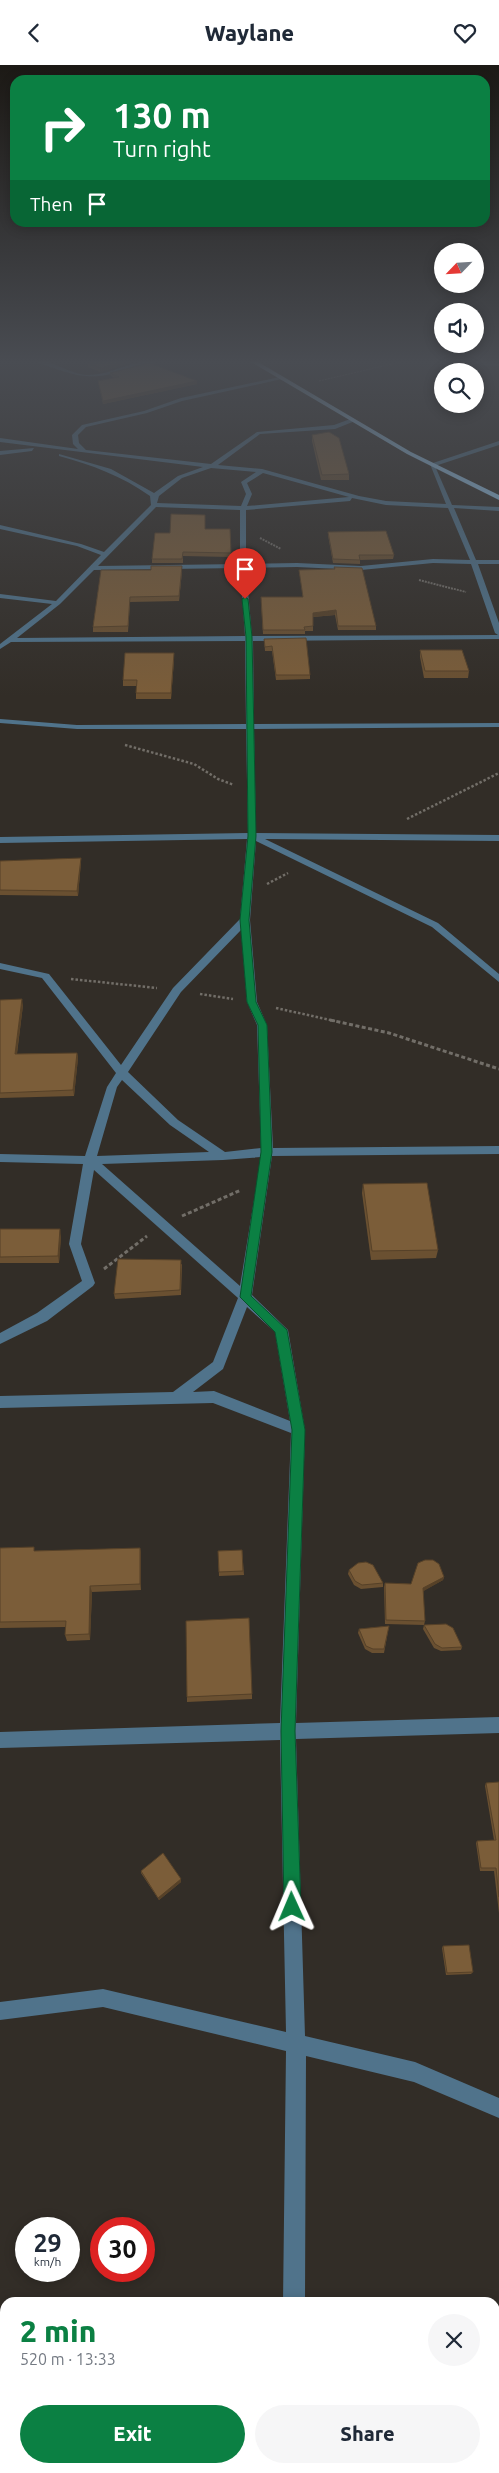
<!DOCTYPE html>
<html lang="en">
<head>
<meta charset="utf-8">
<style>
	:root { --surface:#fff; --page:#f6f6f7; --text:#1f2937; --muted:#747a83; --accent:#0b8043 }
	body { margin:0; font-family:Ubuntu,sans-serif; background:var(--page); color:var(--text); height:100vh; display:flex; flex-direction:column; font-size:19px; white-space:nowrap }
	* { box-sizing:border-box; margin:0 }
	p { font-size:16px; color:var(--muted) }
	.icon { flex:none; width:28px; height:28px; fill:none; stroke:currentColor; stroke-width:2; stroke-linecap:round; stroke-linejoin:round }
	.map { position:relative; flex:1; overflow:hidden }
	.sheet { position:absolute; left:0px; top:2232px; width:500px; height:176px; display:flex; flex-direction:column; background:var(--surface); border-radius:15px 15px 0 0; box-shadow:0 2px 12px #0003 }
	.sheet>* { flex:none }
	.top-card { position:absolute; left:10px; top:10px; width:480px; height:152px; border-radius:15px; box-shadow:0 2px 12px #0003; background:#0b8043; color:#fff; overflow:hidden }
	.needle { width:32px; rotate:245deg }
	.buttons { position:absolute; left:434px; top:178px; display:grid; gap:10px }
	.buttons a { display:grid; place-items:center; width:50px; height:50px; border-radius:50%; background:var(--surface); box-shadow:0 2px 12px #0003; font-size:25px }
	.speed { position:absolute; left:15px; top:2152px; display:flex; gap:10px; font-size:25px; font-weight:700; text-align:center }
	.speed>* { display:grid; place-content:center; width:65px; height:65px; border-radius:50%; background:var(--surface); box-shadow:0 2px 12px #0003; line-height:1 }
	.speed small { font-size:12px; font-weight:400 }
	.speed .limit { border:8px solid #d22; background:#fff; color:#111 }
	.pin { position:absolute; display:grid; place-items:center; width:42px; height:42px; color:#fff; margin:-51px -21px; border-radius:50% 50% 50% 0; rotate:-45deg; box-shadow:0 0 5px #0007 }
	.pin .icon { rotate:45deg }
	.me { position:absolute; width:55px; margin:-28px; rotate:359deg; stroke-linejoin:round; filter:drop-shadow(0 0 4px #0008) }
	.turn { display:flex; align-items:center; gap:18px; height:105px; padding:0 20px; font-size:22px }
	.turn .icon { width:65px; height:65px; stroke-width:2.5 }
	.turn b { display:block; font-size:35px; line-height:42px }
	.then { display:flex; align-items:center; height:48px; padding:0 20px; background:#0003; gap:10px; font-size:19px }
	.round { display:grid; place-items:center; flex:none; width:52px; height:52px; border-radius:26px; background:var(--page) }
	.summary { display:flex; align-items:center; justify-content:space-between; height:85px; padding:0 20px }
	h1 { font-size:30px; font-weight:800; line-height:38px; color:var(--accent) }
	.button { display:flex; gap:10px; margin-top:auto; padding:10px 20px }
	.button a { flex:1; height:58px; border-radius:30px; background:var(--accent); color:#fff; font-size:20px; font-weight:800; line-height:58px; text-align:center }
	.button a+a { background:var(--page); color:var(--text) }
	header { display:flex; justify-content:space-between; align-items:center; height:65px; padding:0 20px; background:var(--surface); font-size:22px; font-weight:800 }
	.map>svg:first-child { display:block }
</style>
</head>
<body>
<header><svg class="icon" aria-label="back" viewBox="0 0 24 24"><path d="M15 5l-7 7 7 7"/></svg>Waylane<svg class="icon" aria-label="heart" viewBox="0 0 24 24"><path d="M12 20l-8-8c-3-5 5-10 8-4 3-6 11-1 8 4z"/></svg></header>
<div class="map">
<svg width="499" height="2408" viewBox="0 0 499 2408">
	<rect width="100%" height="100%" fill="#322d27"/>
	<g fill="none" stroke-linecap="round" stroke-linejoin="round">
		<!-- path-far3 -->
		<path stroke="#726e68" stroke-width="1" stroke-dasharray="2 1" stroke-linecap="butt" d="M319,316L413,294"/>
		<!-- path-far2 -->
		<g stroke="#726e68" stroke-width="2" stroke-dasharray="2 1" stroke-linecap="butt">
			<path d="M260,473L281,484"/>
			<path d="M419,515L466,527"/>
		</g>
		<!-- path-far1 -->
		<g stroke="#726e68" stroke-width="2.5" stroke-dasharray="2.5 2" stroke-linecap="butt">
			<path d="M125,680L194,699L218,714L234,720"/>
			<path d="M407,754L499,708"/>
			<path d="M267,819L288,808"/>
			<path d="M71,914L157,923"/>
			<path d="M200,929L233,934"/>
			<path d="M276,943L335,956"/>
		</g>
		<!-- path -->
		<g stroke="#726e68" stroke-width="3" stroke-dasharray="4 2.5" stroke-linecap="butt">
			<path d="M330,955L389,968L499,1004"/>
			<path d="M182,1151L241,1125"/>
			<path d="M104,1204L147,1171"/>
		</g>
		<!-- street -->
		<g fill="#50738b" fill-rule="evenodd">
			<path d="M35,294C50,294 69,309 87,310C114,310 139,292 164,294C157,298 147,299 138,302C90,317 82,313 36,297Z"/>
			<path d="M470,294L499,299V301L482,300Z"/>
			<path d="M280,312L282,314L182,336L147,348L86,362L78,370L79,378L86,385L211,399L257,367L334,360L353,353L355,356L335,364L260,369L218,400L262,404L359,431L386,436L446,439L430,399L499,376V380L435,401L452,440L499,442V446L454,443L476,495H499V499H478L499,558V574L253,576L254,659L499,658V662L254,664L256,768L499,770V776L265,774L438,858L499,909V917L432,862L256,776L250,855L257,937L267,960L273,1083L499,1081V1089L272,1091L252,1230L288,1265L305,1365L296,1658L499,1652V1668L296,1674L305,1971L415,1997L499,2033V2053L414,2017L306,1991L305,2238H283L286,1986L103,1942L0,1955V1937L103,1924L286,1967L280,1675L0,1683V1667L280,1658L291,1368L213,1338L0,1343V1331L173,1327L213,1297L238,1233L94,1105L81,1179L95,1218L93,1221L47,1256L0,1279V1268L37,1248L82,1216L69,1179L83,1099L0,1097V1089L85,1091L107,1022L116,1008L42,913L0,904V898L49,909L121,1000L173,923L240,854L247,774L0,778V772L248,768L246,664H77L0,658V654L77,660L246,659L245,576L11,577L0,584V579L52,539L0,533V529L56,536L101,490L77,481L0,464V460L81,479L104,487L151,440L150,431C122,411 92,400 59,391V389L111,404L154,428L178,411L203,402L0,377V373L78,384L73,379L72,370L82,360L144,346L181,333ZM211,403L256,407L241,417L246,429L241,441L157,438L159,431L182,413ZM263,408L349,432L247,441L252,429L247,418ZM352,433L386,440L448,443L470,495L433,494L361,501L297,498L246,499V445L350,436ZM156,442L240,445V499L98,501ZM433,498L471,499L495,568L498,570L252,571L246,503L297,502L361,505ZM240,503L245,571L17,573L60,539L94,505ZM241,865L247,937L257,960L261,1083L225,1087L178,1055L128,1007L181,927ZM122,1015L170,1060L209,1087L97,1091L117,1022ZM261,1092L240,1221L102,1099L223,1095ZM247,1242L275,1267L290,1356L214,1326L193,1327L223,1304Z"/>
			<path d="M34,383L32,386L0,390V386Z"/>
			<rect x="288" y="2404" width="22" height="4"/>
		</g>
		<!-- highway -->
		<path fill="#9acdf2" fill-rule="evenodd" d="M246,294H253L411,387L499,430V435L407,389Z"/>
	</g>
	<!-- wall -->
	<g fill="#6a5031">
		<path d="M136,296L100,307L88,302V298Z"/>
		<path d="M110,308L197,319L103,339L98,316L114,313L111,311Z"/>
		<path d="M312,370L349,409V415H321L312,376Z"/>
		<path d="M205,464H230L231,492L183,491V498H152V494L170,468Z"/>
		<path d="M328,467L394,490L393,494L360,495V499L333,498L328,470Z"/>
		<path d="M334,502L376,561V565H338L335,550L313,552V566H305V569H263L261,536L303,532L299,505L334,504Z"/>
		<path d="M101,505L182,506L179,536L130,537L128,567H93V562Z"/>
		<path d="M264,574L310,610V614L276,615L272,586H265Z"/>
		<path d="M420,585L469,606L468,613H424L420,592Z"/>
		<path d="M174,588V594L171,634H136V621H123V615Z"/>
		<path d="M0,796L81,797L78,831L0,830Z"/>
		<path d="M0,935L23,940L17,989L77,988L78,993L74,1031L0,1033Z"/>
		<path d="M363,1119L438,1185L436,1193L371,1195L362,1128Z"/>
		<path d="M0,1164L61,1171L59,1198H0Z"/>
		<path d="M182,1199L181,1230L115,1234L114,1229Z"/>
		<path d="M0,1483L35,1486L140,1483L141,1489V1525L92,1527L90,1575L67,1576L65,1570V1562L0,1563Z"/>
		<path d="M242,1485L244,1510L219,1511L218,1486Z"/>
		<path d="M349,1505L383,1518V1522L361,1524L354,1520L348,1509Z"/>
		<path d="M444,1512L443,1515L423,1526L425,1556L424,1560L385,1559L384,1522L385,1518L411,1519Z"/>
		<path d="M424,1560L462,1582L461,1585L441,1586L434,1583L423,1564Z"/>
		<path d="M389,1561L384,1588H372L365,1584L358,1568L359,1564Z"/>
		<path d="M252,1629V1634L187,1637V1632Z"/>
		<path d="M499,1717V1848L494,1806H480L476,1778L477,1776L494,1775L485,1721L486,1718Z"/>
		<path d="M141,1806L181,1814V1817L159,1835L141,1808Z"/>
		<path d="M443,1881L473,1907L471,1909L446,1910L442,1883Z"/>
	</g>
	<!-- shaded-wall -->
	<g fill="#564128">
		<path d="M133,294H136V296L100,307V303Z"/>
		<path d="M197,316V319L103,339V336Z"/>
		<path d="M182,501V506L179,536V531Z"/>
		<path d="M336,545L335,550L312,552L313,548Z"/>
		<path d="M174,588V594L171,634V628Z"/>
		<path d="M81,793V797L78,831L77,826Z"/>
		<path d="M22,934L23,940L16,995L15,989Z"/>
		<path d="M77,988L78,993L74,1031L73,1025Z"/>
		<path d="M60,1164L61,1171L59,1198L58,1191Z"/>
		<path d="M140,1483L141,1489V1525L140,1519Z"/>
		<path d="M444,1512L443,1515L422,1527L423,1523Z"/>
		<path d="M90,1521L92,1527L90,1575L89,1569Z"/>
		<path d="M181,1814V1817L159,1835L158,1833Z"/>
		<path d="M69,2404H72L71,2408H69Z"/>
	</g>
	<!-- building -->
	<g fill="#7b5d39" stroke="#564128">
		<path d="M107,294H133L100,303L88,298Z"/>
		<path d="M149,298L197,316L103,336L98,316L119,312L110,308Z"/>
		<path d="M329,367L339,373L349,409L322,410L312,370Z"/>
		<path d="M171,449L205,450V464H230L231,488L183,487L182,494H152L155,468H170Z"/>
		<path d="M386,466L394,490H359L360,495L333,494L328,467Z"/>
		<path d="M151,501H182L179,531L130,532L128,561L93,562L101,505H151Z"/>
		<path d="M334,502L362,503L376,561H338L336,545L313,548V561L304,562L305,565H263L261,532H303L299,505L335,504Z"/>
		<path d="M306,573L310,610H276L272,581L265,582L264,574Z"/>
		<path d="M420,585H462L469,606H425Z"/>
		<path d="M125,588H174L171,628H136L137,615H123Z"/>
		<path d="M81,793L77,826L0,825V796Z"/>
		<path d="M22,934L15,989L77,988L73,1025L0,1028V935Z"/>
		<path d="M427,1118L438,1185L372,1186L363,1119Z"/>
		<path d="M0,1164H60L58,1191L0,1192Z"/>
		<path d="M118,1194L181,1195L180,1225L114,1229Z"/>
		<path d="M34,1482V1486L140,1483V1519L90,1521L89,1569L65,1570L66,1556L0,1557V1483Z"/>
		<path d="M242,1485L243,1506L219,1507L218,1486Z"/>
		<path d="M425,1495H433L439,1499L444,1512L423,1523L425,1556L386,1555L385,1518L411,1519L418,1498Z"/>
		<path d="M366,1497L373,1500L383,1518L362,1520L355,1516L349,1505L358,1498Z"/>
		<path d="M249,1553L252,1629L187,1632L186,1556Z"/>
		<path d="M446,1559L453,1563L462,1582L442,1583L435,1579L424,1560Z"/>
		<path d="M389,1561L384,1584H373L366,1581L359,1564Z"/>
		<path d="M499,1717V1832L496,1803H481L477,1776L496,1775L486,1718Z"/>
		<path d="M163,1788L181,1814L158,1833L141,1806Z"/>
		<path d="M469,1880L473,1907L447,1908L443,1881Z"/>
		<path d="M34,2404H69V2408H33Z"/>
		<rect x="238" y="2404" width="32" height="4"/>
	</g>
	<!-- sky -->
	<linearGradient id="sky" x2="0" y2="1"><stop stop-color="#1c1915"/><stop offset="0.47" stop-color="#494c52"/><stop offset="1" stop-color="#494c52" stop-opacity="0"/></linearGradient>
	<rect width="499" height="631" fill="url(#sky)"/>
	<!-- route -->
	<path fill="#0b8043" stroke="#07532c" d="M245,532L248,534L252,572L256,771L249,855L256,937L267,960L272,1087L251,1231L287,1265L305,1365L295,1666L301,1842L298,1848L292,1850L287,1848L284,1842L281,1666L292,1365L275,1267L240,1232L261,1087L258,960L247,937L240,855L248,771L246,572L242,534Z"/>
</svg>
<div class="buttons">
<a><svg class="needle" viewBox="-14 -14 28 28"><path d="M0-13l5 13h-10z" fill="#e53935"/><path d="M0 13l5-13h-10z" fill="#747a83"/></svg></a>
<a><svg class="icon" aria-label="sound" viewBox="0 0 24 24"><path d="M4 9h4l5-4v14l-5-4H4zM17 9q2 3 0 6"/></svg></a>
<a><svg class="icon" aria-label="search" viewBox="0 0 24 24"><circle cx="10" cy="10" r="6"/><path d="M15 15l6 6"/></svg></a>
</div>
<div class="speed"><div>29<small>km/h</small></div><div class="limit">30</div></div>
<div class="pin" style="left:245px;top:534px;background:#d93025"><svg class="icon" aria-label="arrive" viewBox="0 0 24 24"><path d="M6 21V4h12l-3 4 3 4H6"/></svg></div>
<svg class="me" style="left:292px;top:1842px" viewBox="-20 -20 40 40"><path d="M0-17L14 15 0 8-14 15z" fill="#0b8043" stroke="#fff" stroke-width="4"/></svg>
<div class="top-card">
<div class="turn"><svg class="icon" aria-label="right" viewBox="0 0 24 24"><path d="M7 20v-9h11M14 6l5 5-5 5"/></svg><div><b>130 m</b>Turn right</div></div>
<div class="then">Then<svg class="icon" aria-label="arrive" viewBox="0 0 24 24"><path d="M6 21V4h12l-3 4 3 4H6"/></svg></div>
</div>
<section class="sheet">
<div class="summary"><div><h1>2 min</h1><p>520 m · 13:33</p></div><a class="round"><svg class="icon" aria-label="close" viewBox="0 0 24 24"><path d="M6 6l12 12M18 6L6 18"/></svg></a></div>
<div class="button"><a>Exit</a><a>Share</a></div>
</section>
</div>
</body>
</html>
